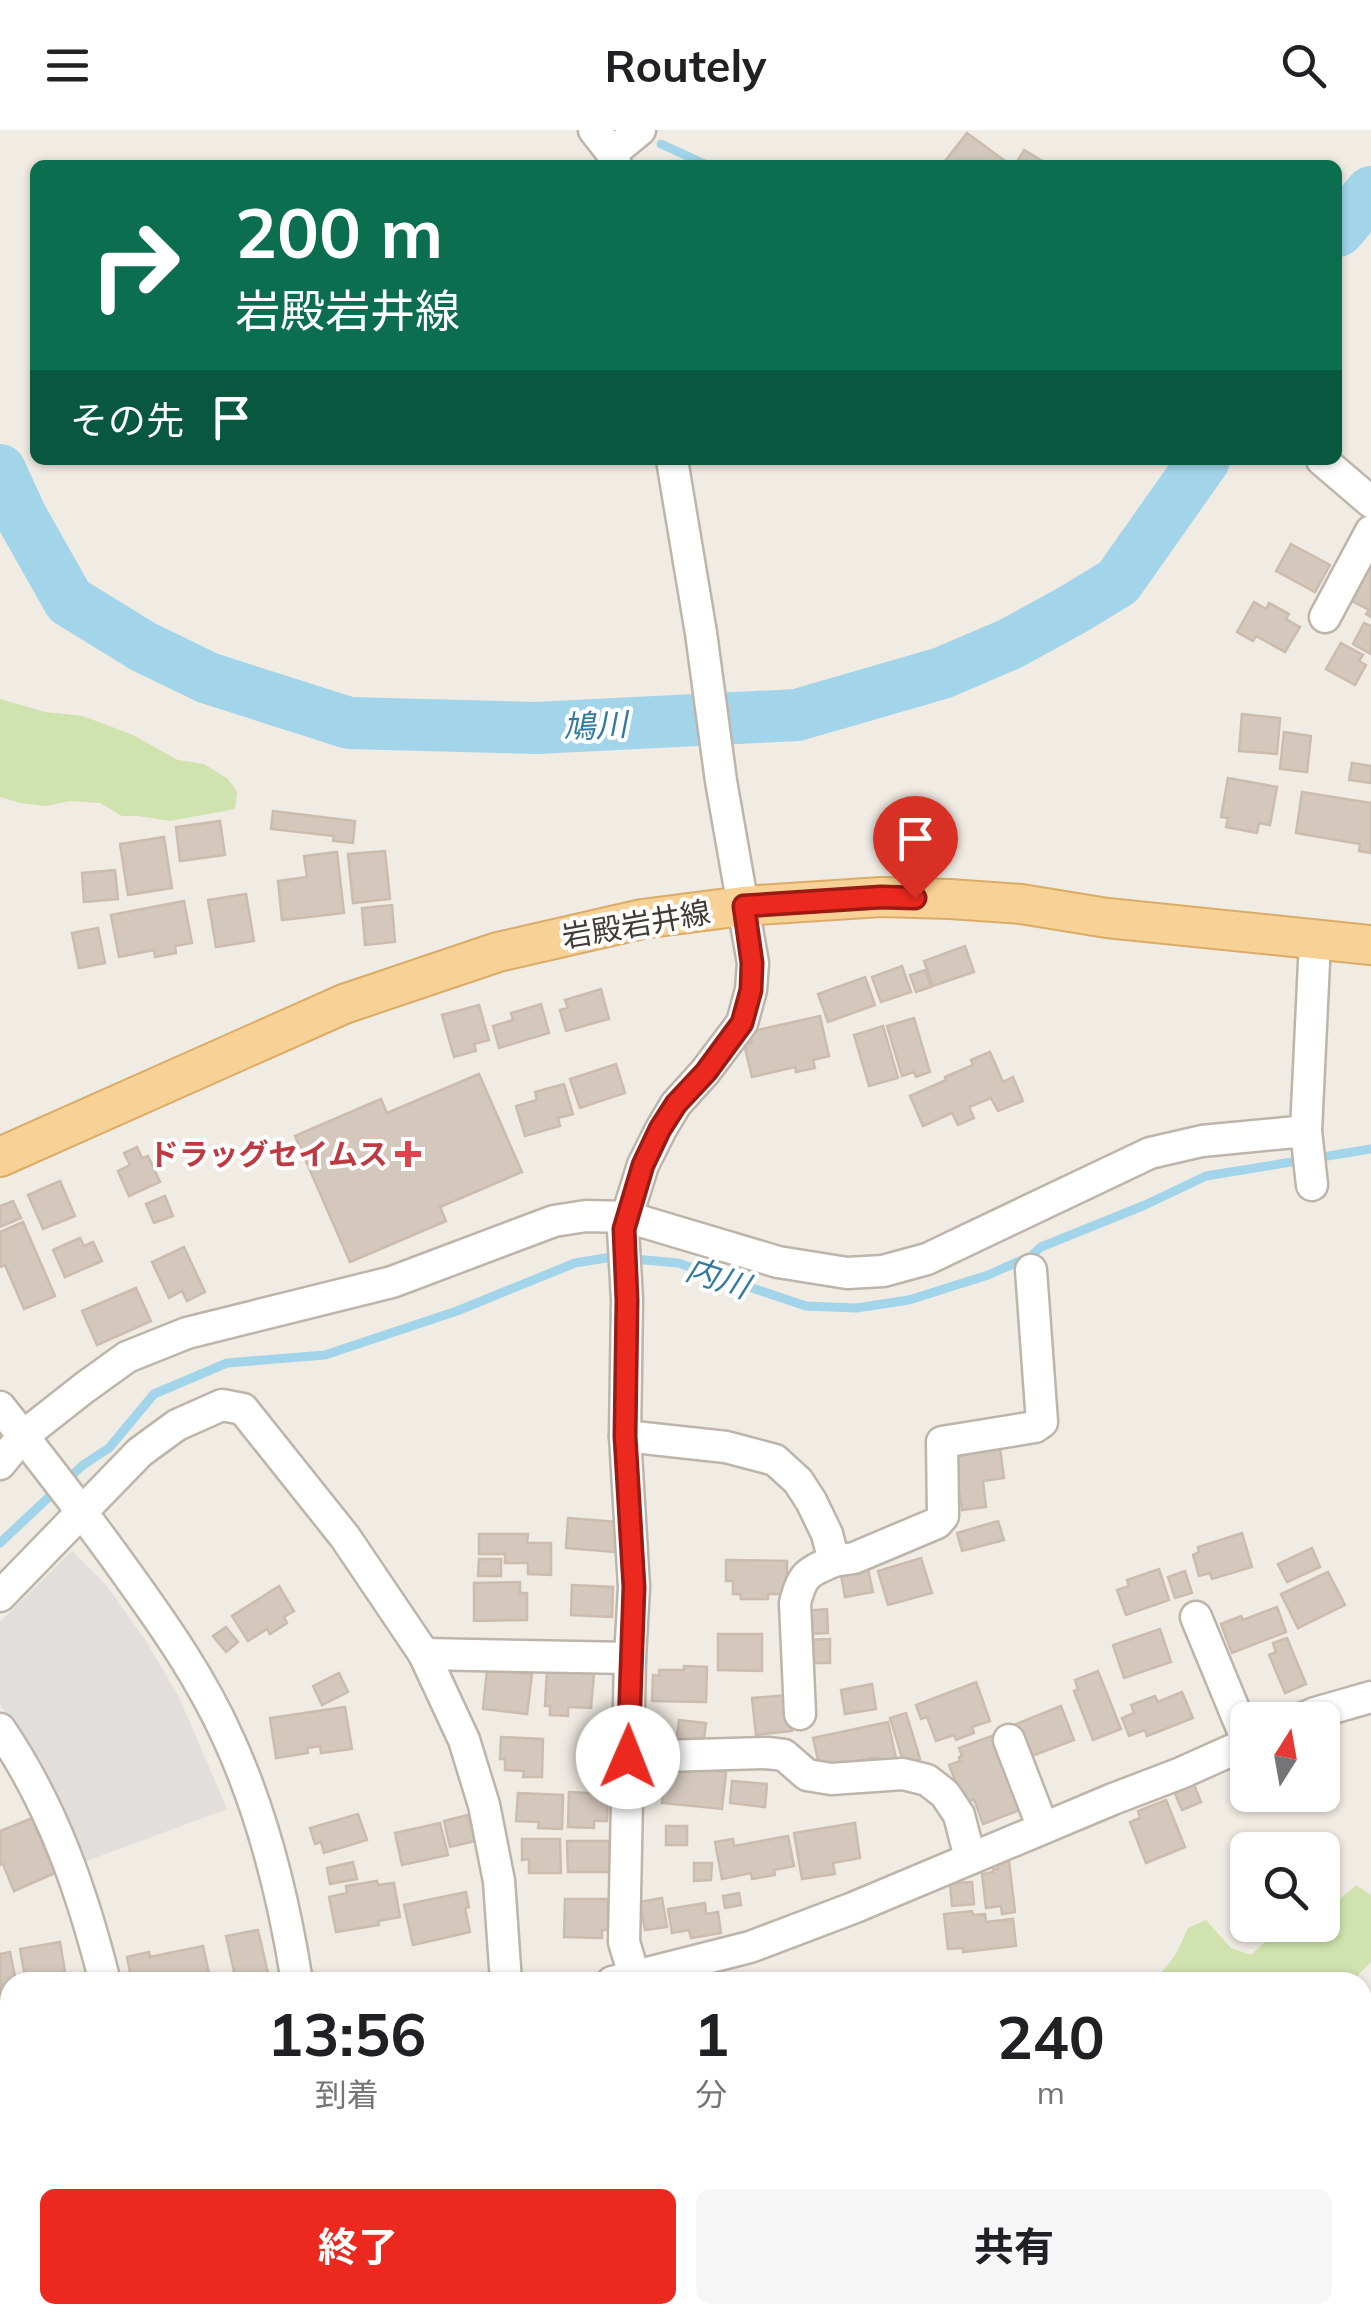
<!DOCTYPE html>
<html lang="ja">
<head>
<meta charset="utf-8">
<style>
	:root { --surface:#fff; --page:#f6f6f6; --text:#202124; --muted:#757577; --accent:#eb291f }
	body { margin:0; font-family:Mulish,"Noto Sans JP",sans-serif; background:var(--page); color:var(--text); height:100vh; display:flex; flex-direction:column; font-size:38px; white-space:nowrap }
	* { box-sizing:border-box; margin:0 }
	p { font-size:32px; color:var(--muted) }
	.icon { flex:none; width:55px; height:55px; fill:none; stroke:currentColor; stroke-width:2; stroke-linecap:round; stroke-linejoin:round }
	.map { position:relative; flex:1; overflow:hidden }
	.panel { position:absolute; left:0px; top:1842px; width:1372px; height:352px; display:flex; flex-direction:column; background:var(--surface); border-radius:30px 30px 0 0; box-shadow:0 2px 8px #0004 }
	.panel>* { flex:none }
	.guide { position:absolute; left:30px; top:30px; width:1312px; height:305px; border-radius:15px; box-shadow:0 2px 8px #0004; background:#0b6e4f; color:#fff; overflow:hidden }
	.needle { width:65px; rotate:11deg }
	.fabs { position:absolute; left:1230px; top:1572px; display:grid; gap:20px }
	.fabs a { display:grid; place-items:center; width:110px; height:110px; border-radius:15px; background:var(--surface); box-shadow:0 2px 8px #0004; font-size:50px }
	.pin { position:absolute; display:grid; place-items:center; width:85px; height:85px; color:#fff; margin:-102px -42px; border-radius:50% 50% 50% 0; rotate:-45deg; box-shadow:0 0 10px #0007 }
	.pin .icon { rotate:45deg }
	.me { position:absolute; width:110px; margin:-55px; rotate:1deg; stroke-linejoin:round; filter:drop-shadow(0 0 8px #0008) }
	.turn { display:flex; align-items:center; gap:35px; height:210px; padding:0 40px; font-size:45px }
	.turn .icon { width:130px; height:130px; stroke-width:2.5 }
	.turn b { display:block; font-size:70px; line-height:85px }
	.then { display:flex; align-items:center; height:95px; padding:0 40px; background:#0003; gap:20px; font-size:38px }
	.eta { display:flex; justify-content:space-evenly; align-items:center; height:170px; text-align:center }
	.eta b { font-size:60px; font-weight:700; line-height:70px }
	.primary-button { display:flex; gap:20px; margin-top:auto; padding:20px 40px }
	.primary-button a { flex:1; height:115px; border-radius:15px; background:var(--accent); color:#fff; font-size:40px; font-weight:700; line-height:115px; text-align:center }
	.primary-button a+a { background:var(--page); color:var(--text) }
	header { display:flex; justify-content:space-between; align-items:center; height:130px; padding:0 40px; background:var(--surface); font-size:45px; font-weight:700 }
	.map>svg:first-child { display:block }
</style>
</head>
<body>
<header><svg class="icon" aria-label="menu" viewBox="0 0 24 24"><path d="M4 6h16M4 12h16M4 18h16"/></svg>Routely<svg class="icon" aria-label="search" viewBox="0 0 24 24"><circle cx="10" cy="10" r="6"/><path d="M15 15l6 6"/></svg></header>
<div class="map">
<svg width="1371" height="2194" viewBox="0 0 1371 2194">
	<rect width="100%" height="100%" fill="#f0ebe3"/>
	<!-- green -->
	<g fill="#d0e3ae">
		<path d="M0,569L45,582L83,586L133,605L178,630L204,634L228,649L237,662L235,679L170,691L138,686H122L100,673L71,671L46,676L20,673L0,667Z"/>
		<path d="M1356,1755L1371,1765V1832L1351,1852H1154L1176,1824L1188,1798L1206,1790L1231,1818L1251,1825C1281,1796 1280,1795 1322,1795L1323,1778L1340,1769Z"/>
		<path d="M512,2185H667L668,2194H512Z"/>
		<path d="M796,2185H936L934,2194H804Z"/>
	</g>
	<!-- parking -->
	<path fill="#e1dedb" d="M72,1421L106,1455L144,1508L179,1567L227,1679L84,1732L35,1627L0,1574V1492Z"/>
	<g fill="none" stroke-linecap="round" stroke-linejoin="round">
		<!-- stream -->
		<g stroke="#a2d4ea" stroke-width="9">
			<path d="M661,14L707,35"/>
			<path d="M0,1413L83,1335L109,1318L154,1264L227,1233L325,1225L457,1181L575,1133L612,1127L678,1133L806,1176L856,1178L909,1170L988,1145L1031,1126L1041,1117L1145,1075L1206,1046L1371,1019"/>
		</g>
		<!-- river -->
		<g stroke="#a2d4ea" stroke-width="52">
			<path d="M1338,101L1371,62"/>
			<path d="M0,340L21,386L69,471L144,517L208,548L349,593L536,598L797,585L942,543L1010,514L1072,480L1118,452L1204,330"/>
		</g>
	</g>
	<!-- building -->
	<g fill="#d4c8bc" stroke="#cbbcad" stroke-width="2.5">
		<path d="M967,3L1005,31L1002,35H942Z"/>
		<path d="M1024,20L1049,35H1015Z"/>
		<path d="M1291,414L1330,435L1315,462L1276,441Z"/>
		<path d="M1371,429V487L1366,484L1369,480L1348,469Z"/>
		<path d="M1254,472L1266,479L1269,473L1289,484L1286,489L1300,497L1285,522L1256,506L1253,511L1237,502Z"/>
		<path d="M1364,493L1371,496V524L1353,514Z"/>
		<path d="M1341,513L1363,525L1359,531L1366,535L1355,555L1326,539Z"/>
		<path d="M1242,584L1280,588L1277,624L1239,621Z"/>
		<path d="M1284,602L1311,606L1307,642L1280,639Z"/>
		<path d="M1352,633L1371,636V653L1349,650Z"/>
		<path d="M1228,648L1277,657L1270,695L1259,693L1257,703L1226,697L1228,688L1221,687Z"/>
		<path d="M1302,662L1371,673V723L1359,721L1360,714L1296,703Z"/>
		<path d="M273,681L355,691L353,713L333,711L334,706L271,699Z"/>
		<path d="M220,691L225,725L180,731L176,697Z"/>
		<path d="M164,707L172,758L128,765L120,714Z"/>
		<path d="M385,721L390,769L353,773L348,724Z"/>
		<path d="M337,722L344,783L282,790L278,751L307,747L304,726Z"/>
		<path d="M115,740L118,769L84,772L82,743Z"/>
		<path d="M246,764L254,811L216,817L208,770Z"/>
		<path d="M184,771L192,813L175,816L176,823L155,827L154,820L119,827L111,785Z"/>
		<path d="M392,775L395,812L365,815L362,778Z"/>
		<path d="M98,798L105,833L79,838L72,803Z"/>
		<path d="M965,816L974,842L933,856L924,831Z"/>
		<path d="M902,836L911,862L881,872L872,847Z"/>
		<path d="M925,840L931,857L916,862L910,845Z"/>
		<path d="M865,847L875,875L828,892L818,864Z"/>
		<path d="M601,859L609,889L566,901L560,880L568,878L565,870Z"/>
		<path d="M541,874L549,903L499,918L493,896L513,890L511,883Z"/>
		<path d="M479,875L489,910L474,914L476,921L454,927L442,885Z"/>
		<path d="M820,886L829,926L813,930L815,938L796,942L795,937L752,947L744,914L752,913L749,902Z"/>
		<path d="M914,888L930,942L916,947L914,942L902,946L887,896Z"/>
		<path d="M883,896L898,948L869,956L854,905Z"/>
		<path d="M990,922L1003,952L1013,947L1023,971L998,981L991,968L969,977L974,988L958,995L952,983L923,996L910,966L946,950L945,947L973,935L971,930Z"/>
		<path d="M616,934L625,963L580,978L570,949Z"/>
		<path d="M479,944L522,1042L440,1077L446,1091L350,1132L295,1006L381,969L387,983Z"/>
		<path d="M564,954L573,984L558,988L560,996L525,1006L516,976L537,970L535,962Z"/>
		<path d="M137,1017L142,1028L148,1026L160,1052L129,1066L118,1041L130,1035L124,1023Z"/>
		<path d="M60,1051L75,1086L43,1099L28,1065Z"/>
		<path d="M165,1066L173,1086L154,1093L146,1074Z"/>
		<path d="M13,1071L21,1088L0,1097V1076Z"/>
		<path d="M23,1092L55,1166L24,1179L5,1135L0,1137V1102Z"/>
		<path d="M80,1108L84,1116L93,1112L102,1131L65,1147L53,1120Z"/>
		<path d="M184,1117L205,1162L187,1171L182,1161L169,1168L152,1132Z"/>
		<path d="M136,1158L151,1191L97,1215L82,1181Z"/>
		<path d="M1000,1318L1004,1348L983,1351L986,1377L962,1380L958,1353L953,1354L955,1324Z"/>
		<path d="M568,1388L617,1392L615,1422L566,1418Z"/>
		<path d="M998,1391L1004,1410L962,1421L957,1403Z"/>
		<path d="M1242,1403L1252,1437L1212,1449L1210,1443L1199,1446L1193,1425L1199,1422L1198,1417Z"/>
		<path d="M479,1404H528L527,1413H551V1445L528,1444V1433H505V1424H479Z"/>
		<path d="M1312,1418L1320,1437L1287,1452L1278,1434Z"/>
		<path d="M921,1428L932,1463L888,1475L878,1441Z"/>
		<path d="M479,1429H501V1446H478Z"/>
		<path d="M726,1430L787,1431V1464H768V1469H741L740,1464H733V1451H726Z"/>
		<path d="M868,1439L873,1462L845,1467L841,1445Z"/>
		<path d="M1159,1439L1169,1470L1126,1485L1117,1460L1129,1456L1127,1450Z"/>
		<path d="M1185,1441L1192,1463L1175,1468L1168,1447Z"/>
		<path d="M1328,1442L1345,1475L1298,1498L1281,1464Z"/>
		<path d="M520,1452V1463H527V1490L474,1491V1453Z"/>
		<path d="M572,1455L613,1457L612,1487L571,1485Z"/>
		<path d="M279,1456L294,1481L284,1487L287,1493L270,1504L267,1499L248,1511L232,1486Z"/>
		<path d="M1277,1477L1286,1502L1232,1523L1221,1494L1241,1486L1243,1490Z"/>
		<path d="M827,1479L828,1503L806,1504L804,1481Z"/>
		<path d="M226,1497L238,1512L226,1522L213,1506Z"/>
		<path d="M1160,1499L1171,1532L1124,1548L1113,1515Z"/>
		<path d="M718,1504H762V1541L718,1540Z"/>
		<path d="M1287,1508L1306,1554L1285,1563L1269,1525L1276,1522L1273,1513Z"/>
		<path d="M830,1509V1533H807L806,1510Z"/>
		<path d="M684,1536L707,1537L706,1572L652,1571L653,1545L659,1546V1540H684Z"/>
		<path d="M487,1540L532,1544L527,1584L483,1579Z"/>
		<path d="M547,1540L594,1543L591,1578L568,1577V1586L550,1585V1576H545Z"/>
		<path d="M1098,1541L1121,1599L1093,1610L1074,1561L1078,1559L1075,1550Z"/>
		<path d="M339,1543L348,1562L322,1575L313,1556Z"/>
		<path d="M976,1552L990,1591L972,1597L974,1603L956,1610L954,1605L936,1611L927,1587L921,1589L916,1575Z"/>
		<path d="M872,1554L876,1579L845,1584L841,1560Z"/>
		<path d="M1182,1562L1193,1588L1147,1606L1145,1600L1129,1606L1122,1588L1134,1583L1131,1575L1155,1566L1158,1572Z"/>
		<path d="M788,1565L792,1601L756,1605L752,1568Z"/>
		<path d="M1061,1576L1074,1610L1027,1628L1014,1595Z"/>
		<path d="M345,1577L352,1619L321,1623L320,1616L307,1618L308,1623L276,1628L270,1588Z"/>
		<path d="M906,1583L920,1629L904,1634L890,1588Z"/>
		<path d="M679,1590L706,1593L703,1617L676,1613Z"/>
		<path d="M888,1592L896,1628L879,1632L878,1627L820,1639L813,1608Z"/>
		<path d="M994,1605L1022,1679L983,1694L974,1669L964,1673L949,1635L960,1631L959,1627L962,1626L959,1618Z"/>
		<path d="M501,1607L543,1609L542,1647H523L524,1641L505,1640V1629H500Z"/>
		<path d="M666,1636L726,1642L722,1679L662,1673Z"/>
		<path d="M732,1651L767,1654L765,1677L730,1673Z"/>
		<path d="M1193,1652L1201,1672L1182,1680L1174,1661Z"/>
		<path d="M569,1662L608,1664L607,1691H594V1698L568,1697Z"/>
		<path d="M518,1663L563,1665L562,1699L538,1698L539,1692L516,1691Z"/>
		<path d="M1166,1670L1185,1717L1146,1733L1130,1692L1140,1688L1138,1681Z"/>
		<path d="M358,1684L367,1710L324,1723L321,1712L315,1714L310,1698Z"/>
		<path d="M468,1685L475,1711L450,1717L444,1691Z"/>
		<path d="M32,1688L55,1743L14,1761L3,1734L0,1735V1701Z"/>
		<path d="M440,1693L448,1725L402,1735L395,1703Z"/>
		<path d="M855,1693L860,1728L833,1733L835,1744L802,1749L794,1703Z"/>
		<rect x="666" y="1696" width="21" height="19"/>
		<path d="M788,1706L794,1736L774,1740L775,1745L752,1749L751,1743L722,1749L715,1712L733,1709L734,1716Z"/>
		<path d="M522,1709H560L561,1743H529V1729L522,1730Z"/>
		<path d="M567,1711H609L610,1742H568Z"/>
		<path d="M1009,1731L1015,1782L1002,1784L1001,1776L986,1778L982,1744L993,1742V1739H998L997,1732Z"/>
		<path d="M353,1732L357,1749L330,1754L327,1738Z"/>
		<path d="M694,1733H712L711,1750L694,1751Z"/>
		<path d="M377,1751L378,1755L394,1753L400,1787L378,1791L379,1795L336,1802L329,1767L347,1763L346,1756Z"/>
		<path d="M972,1752L974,1774L952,1776L950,1753Z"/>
		<path d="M466,1762L469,1777L465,1778L470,1802L413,1815L404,1775Z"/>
		<path d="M739,1763L741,1775L725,1778L723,1766Z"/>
		<path d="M662,1768L667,1797L645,1800L640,1772Z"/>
		<path d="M565,1769H608V1800H602V1808L564,1807Z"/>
		<path d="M705,1773L706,1784L718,1782L721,1803L691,1808L689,1800L672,1803L668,1779Z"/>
		<path d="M972,1781L973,1785L985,1784L986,1792L1013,1789L1016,1816L963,1822V1818L948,1819L944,1784Z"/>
		<path d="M258,1800L268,1843L236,1850L226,1806Z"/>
		<path d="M60,1812L66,1848L26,1852L20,1819Z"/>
		<path d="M203,1816L211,1852H132L127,1827L149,1822L150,1827Z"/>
		<path d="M10,1822L16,1852H10V1870L0,1872V1824Z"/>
		<path d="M5,1965L10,1966V2013L0,2011Z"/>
		<path d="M0,2050H10L9,2078H0Z"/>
		<path d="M4,2175H10V2185H44V2194H4Z"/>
		<path d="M209,2185H251V2189H260V2194H209Z"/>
	</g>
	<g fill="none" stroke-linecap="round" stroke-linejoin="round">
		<defs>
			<g id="minor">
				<path d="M594,0L612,23L616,35"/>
				<path d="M612,23L640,0"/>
				<path d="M1322,330L1371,372"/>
				<path d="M1325,487L1371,401"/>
				<path d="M1306,1001L1312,1055"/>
				<path d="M0,1277C43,1331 85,1385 125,1441C164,1495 202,1549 229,1610C264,1687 284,1769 297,1852"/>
				<path d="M625,1306L726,1317L775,1330L798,1351L811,1371L827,1404L834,1431C808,1442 802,1444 795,1473L800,1584"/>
				<path d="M0,1334L23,1306L84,1258L127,1227L187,1203L392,1152L554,1091L586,1086L627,1087L778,1132L847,1143L883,1141L927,1129L1150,1023L1202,1011L1306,1001L1315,811"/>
				<path d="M834,1431L854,1428L937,1393L943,1386L942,1312L1035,1297L1042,1292L1031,1140"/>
				<path d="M0,1466L140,1322L177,1295L222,1275L243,1279L345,1407L424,1524L464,1610L484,1675L499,1751L506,1852"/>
				<path d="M424,1524L630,1528"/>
				<path d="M1299,1590L1315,1583L1371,1567"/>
				<path d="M0,1599C53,1677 82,1761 105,1852"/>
				<path d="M1009,1610L1043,1698"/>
				<path d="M628,1627L767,1623L784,1625L807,1645L831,1649L903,1644L927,1650L945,1664L959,1685L970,1728"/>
				<path d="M612,1852L750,1817L853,1778L1113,1669L1181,1643L1248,1613L1196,1487"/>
				<path d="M636,1852L624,1812L630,1528L634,1457L625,1306L627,1170L623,1099L643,1035L661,999L676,974L705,942L742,893L751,860L753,833L721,651L701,503L672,330"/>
				<path d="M0,1941L10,1942"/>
				<path d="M677,2185V2194"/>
				<path d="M108,2194V2185"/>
				<path d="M305,2194V2185"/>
				<path d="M501,2194V2185"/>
			</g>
			<path id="major" d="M0,1027L344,874L498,822L642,789L743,776L881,767L950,769L1021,774L1107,788L1371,815"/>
		</defs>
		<!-- minor casing -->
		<use href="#minor" stroke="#beb5aa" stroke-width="35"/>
		<!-- major casing -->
		<use href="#major" stroke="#dbac67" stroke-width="42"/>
		<!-- minor -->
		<use href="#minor" stroke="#fff" stroke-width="30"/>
		<!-- major -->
		<use href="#major" stroke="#f7d195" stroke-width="38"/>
	</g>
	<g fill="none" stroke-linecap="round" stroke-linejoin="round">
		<defs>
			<path id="route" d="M628,1627L634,1457L625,1306L627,1170L624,1099L643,1035L660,999L676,974L706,942L742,893L751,860L752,833L744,776L881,767L915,768"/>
		</defs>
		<!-- route casing -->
		<use href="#route" stroke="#991b14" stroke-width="25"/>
		<!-- route -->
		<use href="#route" stroke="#eb291f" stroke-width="18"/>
	</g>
	<!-- markers -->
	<path fill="#e0444e" stroke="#fff" stroke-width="4" d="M403 1009h10v10h10v10h-10v10h-10v-10h-10v-10h10z"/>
	<g text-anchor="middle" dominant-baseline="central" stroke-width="8" stroke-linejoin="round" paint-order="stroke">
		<!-- street labels -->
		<g font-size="30" fill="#423b34" stroke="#fff">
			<text transform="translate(636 794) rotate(-10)">岩殿岩井線</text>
		</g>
		<!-- health labels -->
		<g font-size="30" font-weight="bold" fill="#be3a42" stroke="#fff" text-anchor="end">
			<text x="388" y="1024">ドラッグセイムス</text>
		</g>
		<!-- water labels -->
		<g font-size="32" font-style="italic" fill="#337b9e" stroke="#fff">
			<text transform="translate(595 595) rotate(-3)">鳩川</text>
			<text transform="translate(718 1147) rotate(18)">内川</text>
		</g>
	</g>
</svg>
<div class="fabs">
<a><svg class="needle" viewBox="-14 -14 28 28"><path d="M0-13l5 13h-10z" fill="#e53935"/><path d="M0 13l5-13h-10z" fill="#757577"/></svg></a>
<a><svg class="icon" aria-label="search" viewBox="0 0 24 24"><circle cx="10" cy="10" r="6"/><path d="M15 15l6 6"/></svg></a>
</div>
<div class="pin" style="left:915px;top:768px;background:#d93025"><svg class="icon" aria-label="arrive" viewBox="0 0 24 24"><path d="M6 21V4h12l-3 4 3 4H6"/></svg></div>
<svg class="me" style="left:628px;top:1627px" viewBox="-20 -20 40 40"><circle r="19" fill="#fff"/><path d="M0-13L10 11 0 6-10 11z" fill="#eb291f"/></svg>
<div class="guide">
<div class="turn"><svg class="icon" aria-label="right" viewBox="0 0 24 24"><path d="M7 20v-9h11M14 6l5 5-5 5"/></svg><div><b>200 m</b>岩殿岩井線</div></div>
<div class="then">その先<svg class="icon" aria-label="arrive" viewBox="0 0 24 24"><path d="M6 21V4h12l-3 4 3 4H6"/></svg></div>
</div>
<section class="panel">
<div class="eta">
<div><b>13:56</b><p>到着</p></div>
<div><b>1</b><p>分</p></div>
<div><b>240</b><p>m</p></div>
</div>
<div class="primary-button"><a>終了</a><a>共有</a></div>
</section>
</div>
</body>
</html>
